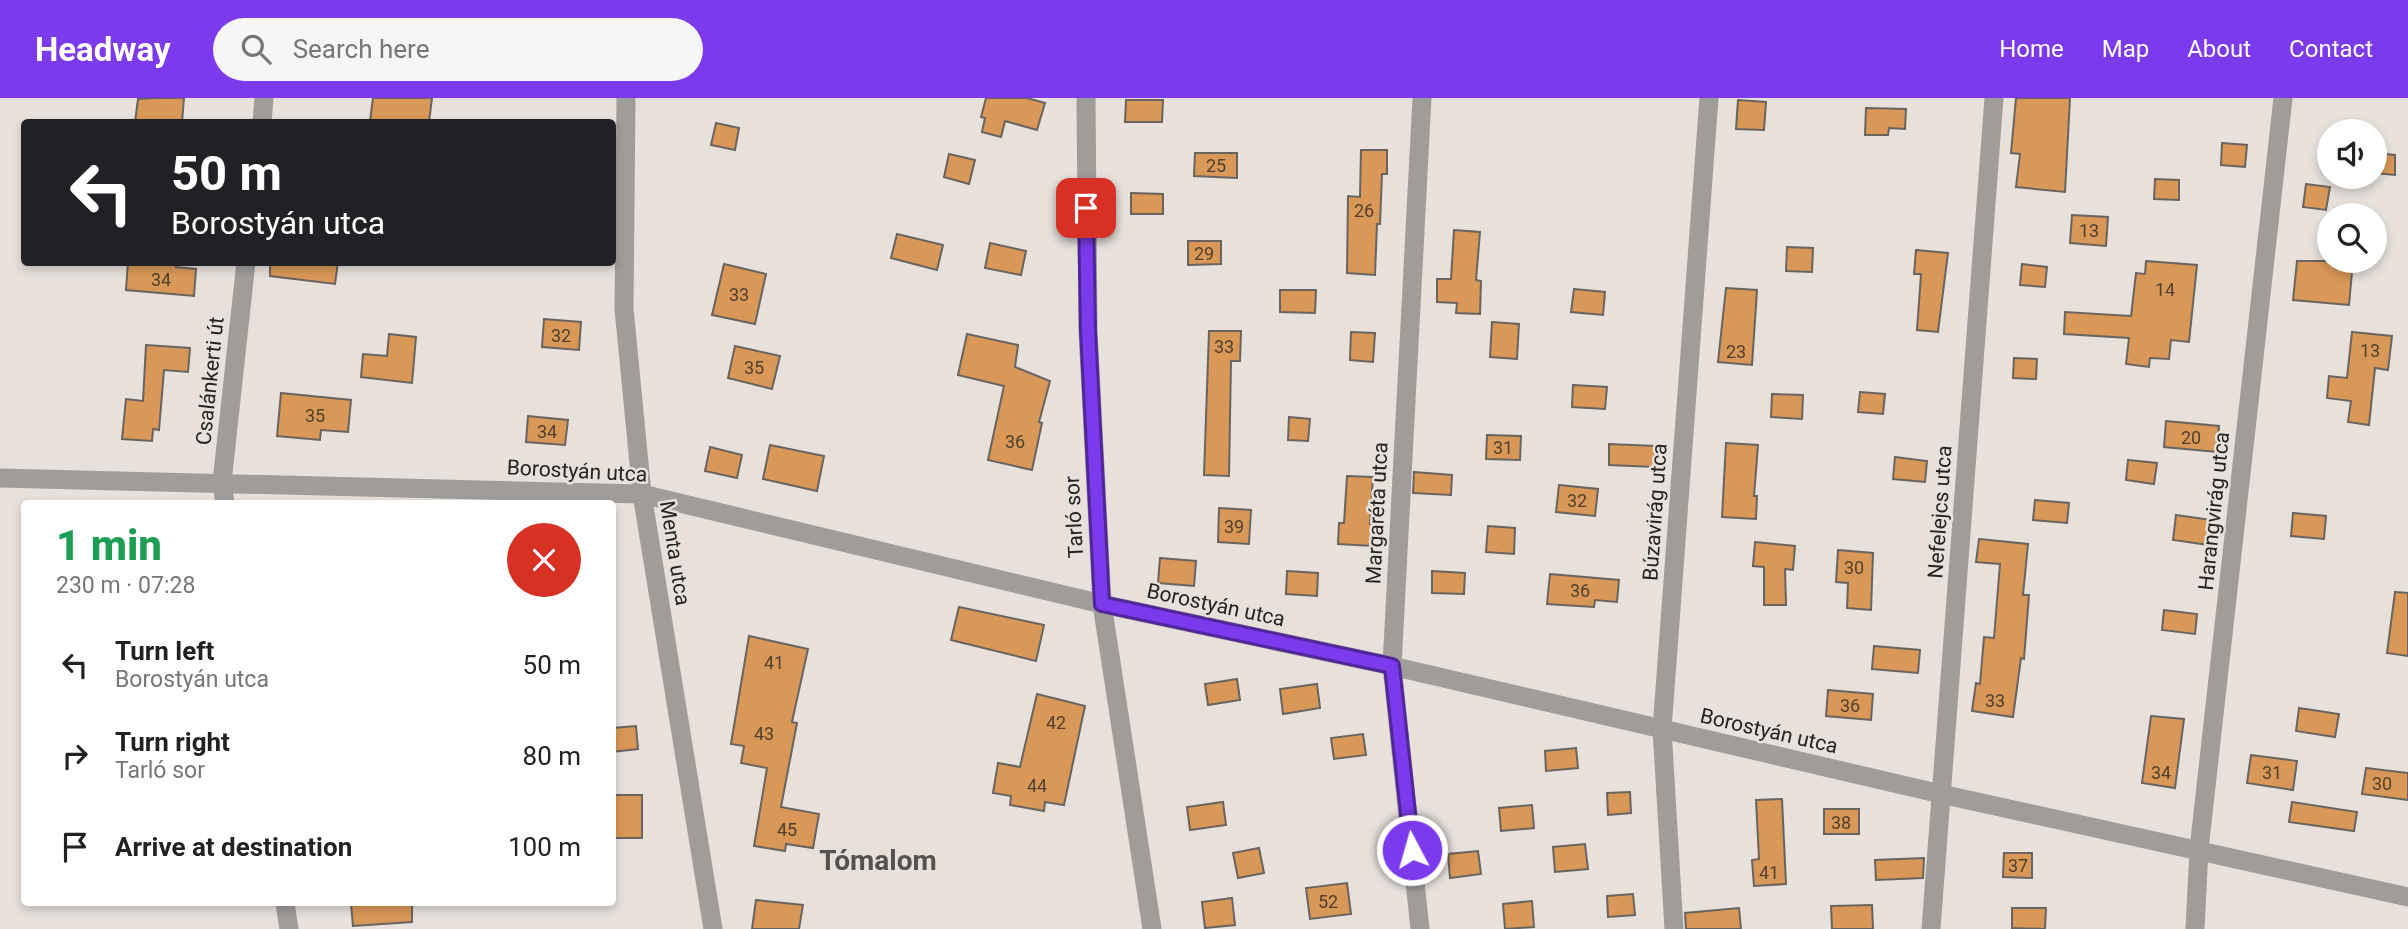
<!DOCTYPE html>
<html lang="en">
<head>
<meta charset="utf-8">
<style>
	:root { --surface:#fff; --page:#f6f6f6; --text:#222; --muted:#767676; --accent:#7c3aed }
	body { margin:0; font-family:Roboto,sans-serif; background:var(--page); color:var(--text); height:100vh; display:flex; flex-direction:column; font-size:26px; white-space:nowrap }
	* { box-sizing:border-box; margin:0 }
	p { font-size:23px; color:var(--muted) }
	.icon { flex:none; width:38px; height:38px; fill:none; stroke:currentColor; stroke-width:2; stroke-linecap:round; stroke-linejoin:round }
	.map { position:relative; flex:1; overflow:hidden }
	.panel { position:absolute; left:21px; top:402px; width:595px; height:406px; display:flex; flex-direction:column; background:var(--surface); border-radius:7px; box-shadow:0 4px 10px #0003 }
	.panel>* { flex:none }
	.guide { position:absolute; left:21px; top:21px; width:595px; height:147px; border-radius:7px; box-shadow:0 4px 10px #0003; background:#202124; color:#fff; overflow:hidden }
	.fabs { position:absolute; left:2317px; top:21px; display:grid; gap:14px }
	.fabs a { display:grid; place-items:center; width:70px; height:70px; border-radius:50%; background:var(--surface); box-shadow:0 4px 10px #0003; font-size:35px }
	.pin { position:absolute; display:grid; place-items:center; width:60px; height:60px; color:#fff; margin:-30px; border-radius:14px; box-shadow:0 4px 10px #0006 }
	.me { position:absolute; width:77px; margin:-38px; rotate:354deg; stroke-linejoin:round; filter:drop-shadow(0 0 5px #0008) }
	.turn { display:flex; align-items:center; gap:24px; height:147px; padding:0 35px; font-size:32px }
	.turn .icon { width:91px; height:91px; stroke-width:2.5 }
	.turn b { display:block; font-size:49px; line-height:60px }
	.round { display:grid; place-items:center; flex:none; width:74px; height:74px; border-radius:37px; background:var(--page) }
	.summary { display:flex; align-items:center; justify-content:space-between; height:119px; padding:0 35px }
	h1 { font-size:42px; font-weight:800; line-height:52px; color:#1e9e55 }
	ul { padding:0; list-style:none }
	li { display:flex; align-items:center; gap:21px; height:91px; padding:0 35px }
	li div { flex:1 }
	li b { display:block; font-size:26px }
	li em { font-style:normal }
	header { display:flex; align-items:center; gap:42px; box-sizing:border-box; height:98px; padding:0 35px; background:var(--accent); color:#fff }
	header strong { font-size:33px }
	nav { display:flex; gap:38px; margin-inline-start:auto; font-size:24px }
	.search { width:490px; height:63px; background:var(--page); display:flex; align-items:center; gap:18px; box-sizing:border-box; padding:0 24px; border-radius:38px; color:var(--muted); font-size:26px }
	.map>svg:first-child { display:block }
</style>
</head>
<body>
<header>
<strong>Headway</strong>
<div class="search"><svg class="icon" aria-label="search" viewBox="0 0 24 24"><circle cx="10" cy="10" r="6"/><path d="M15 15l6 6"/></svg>Search here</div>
<nav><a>Home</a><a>Map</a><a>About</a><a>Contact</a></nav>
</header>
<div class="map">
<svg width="2408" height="831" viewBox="0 0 2408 831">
	<rect width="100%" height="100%" fill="#e7e0db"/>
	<!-- building -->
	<g fill="#d99857" stroke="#69645f" stroke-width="2">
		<path d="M156,0H184L182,24H135L138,1Z"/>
		<path d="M373,0H432L429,24L370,23Z"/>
		<path d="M986,0H1027L1045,5L1037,32L1005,23L1001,39L982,34L985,20L981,19Z"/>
		<path d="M2016,0H2070L2065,94L2016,89L2020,56L2011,55Z"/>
		<path d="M1126,2H1163L1162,24H1125Z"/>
		<path d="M1738,2L1766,4L1764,32L1736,31Z"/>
		<path d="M1866,10L1906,11L1905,31L1889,30L1888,37H1865Z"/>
		<path d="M716,25L739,30L735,52L711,47Z"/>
		<path d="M2222,45L2247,47L2245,69L2221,67Z"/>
		<path d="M1361,52H1387V76H1382L1380,126H1377L1375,177L1347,175L1348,98L1360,99Z"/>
		<path d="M1195,55H1237V80L1194,78Z"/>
		<path d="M2375,55L2395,57V77L2375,75Z"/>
		<path d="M949,56L975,62L969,86L944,79Z"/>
		<path d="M2155,81L2179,82V102L2154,101Z"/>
		<path d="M2306,86L2330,89L2326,112L2303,109Z"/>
		<path d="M1131,95L1163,96V116H1131Z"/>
		<path d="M2072,117L2108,119L2106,148L2070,145Z"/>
		<path d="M1454,132L1480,134L1476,182L1481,183L1480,216L1456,215L1457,205L1437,204V181H1451Z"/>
		<path d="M897,136L943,147L937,172L891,160Z"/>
		<path d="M1188,143H1221V166L1188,167Z"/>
		<path d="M990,145L1026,153L1021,177L985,170Z"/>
		<path d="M1787,149L1813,150L1812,174L1786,173Z"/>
		<path d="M1916,152L1948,155L1938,234L1917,232L1921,176H1914Z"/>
		<path d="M2146,163L2197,167L2189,244L2171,242L2169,261L2150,260L2149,269L2126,266L2129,240L2064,236L2065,214L2131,218L2136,175L2145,176Z"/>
		<path d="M2297,163H2353L2349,207L2293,202Z"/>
		<path d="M128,164H176V169L196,171L194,198L126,192Z"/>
		<path d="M270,164H338L335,186L270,178Z"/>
		<path d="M724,166L766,176L755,226L712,217Z"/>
		<path d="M2022,166L2047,169L2045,189L2020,187Z"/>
		<path d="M1726,190L1757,192L1752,267L1718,264Z"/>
		<path d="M1574,191L1605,194L1603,217L1571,214Z"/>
		<path d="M1280,192H1316L1315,215L1280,214Z"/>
		<path d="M544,221L581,224L579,252L542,249Z"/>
		<path d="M1492,224L1519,226L1517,261L1490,259Z"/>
		<path d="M1209,233H1241L1240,263H1231L1229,378L1204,377Z"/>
		<path d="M1351,234L1375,235L1373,264L1350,262Z"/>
		<path d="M2352,234L2392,238L2388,272L2375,270L2369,327L2348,324L2351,303L2327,300L2329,278L2347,280Z"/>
		<path d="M389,236L416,239L412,285L361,279L363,256L387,258Z"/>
		<path d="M967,236L1018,247L1015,269L1050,283L1039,324L1042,325L1032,372L988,362L1004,288L958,277Z"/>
		<path d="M146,247L190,250L188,274L164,272L159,332L153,331L152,343L122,341L126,301L143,303Z"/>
		<path d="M735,248L780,258L772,291L728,280Z"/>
		<path d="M2014,260L2037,261L2036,281L2013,280Z"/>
		<path d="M1573,287L1607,289L1605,311L1572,309Z"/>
		<path d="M1860,294L1885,296L1883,316L1858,314Z"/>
		<path d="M281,295L351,302L348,334L321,332L320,342L277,338Z"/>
		<path d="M1772,296L1803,297L1802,321L1771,319Z"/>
		<path d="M528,318L568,322L565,347L526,344Z"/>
		<path d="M1289,319L1310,321L1308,343L1288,342Z"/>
		<path d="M2166,323L2219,328L2217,354L2164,349Z"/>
		<path d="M1487,337L1521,338L1520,362L1486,361Z"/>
		<path d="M1726,345L1758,347L1754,398H1757L1756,421L1722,419Z"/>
		<path d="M1609,346L1655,348L1654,369L1609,367Z"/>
		<path d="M770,347L824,358L817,393L763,381Z"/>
		<path d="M710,349L742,357L737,380L705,373Z"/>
		<path d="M1895,359L1927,363L1925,384L1893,381Z"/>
		<path d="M2128,362L2157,365L2154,386L2126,382Z"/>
		<path d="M1414,374L1452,377L1451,397L1413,395Z"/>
		<path d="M1347,378L1373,379L1370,426H1373V448L1338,446L1339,425H1344Z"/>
		<path d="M1559,387L1598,391L1595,418L1556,414Z"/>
		<path d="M2035,402L2069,405L2067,425L2033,422Z"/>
		<path d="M1219,410L1251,412L1249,446L1218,444Z"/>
		<path d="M2293,415L2326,418L2324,441L2291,438Z"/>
		<path d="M2176,417L2212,422L2209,447L2173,442Z"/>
		<path d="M1488,428L1515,430L1514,456L1486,454Z"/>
		<path d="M1979,441L2028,446L2023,497H2029L2024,561L2021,560L2013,619L1972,613L1976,585L1980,586L1984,539L1994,540L2000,466L1976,464Z"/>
		<path d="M1755,444L1795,448L1793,472L1785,471L1786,507H1764V469L1753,468Z"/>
		<path d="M1838,452L1873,455L1871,512L1847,510L1848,485L1836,484Z"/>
		<path d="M1160,460L1196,463L1194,488L1158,485Z"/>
		<path d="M1287,473L1318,475L1317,498L1286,496Z"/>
		<path d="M1432,473L1465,475L1464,496L1432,495Z"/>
		<path d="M1550,476L1619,482L1617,504L1595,502L1594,509L1547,506Z"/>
		<path d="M2395,494L2408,495V558L2387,555Z"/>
		<path d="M959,509L1044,527L1036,563L951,542Z"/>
		<path d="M2164,512L2197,516L2195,536L2162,532Z"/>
		<path d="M749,538L808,551L792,624L797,625L781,709L819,716L813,750L786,746L785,753L754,748L767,670L741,665L744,648L731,646Z"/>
		<path d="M1874,548L1920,552L1918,575L1872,571Z"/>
		<path d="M1237,581L1240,602L1208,607L1205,586Z"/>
		<path d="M1317,586L1320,610L1283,616L1280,591Z"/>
		<path d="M1828,592L1873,596L1871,622L1826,618Z"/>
		<path d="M1037,596L1085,608L1064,707L1045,704L1044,713L1010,707L1011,698L993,695L998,665L1020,669Z"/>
		<path d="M2299,610L2339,616L2335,639L2296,633Z"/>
		<path d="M2151,618L2184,621L2175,690L2142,685Z"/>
		<path d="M636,628L638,651L612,654V630Z"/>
		<path d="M1363,636L1366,657L1334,661L1331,640Z"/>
		<path d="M1576,650L1578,670L1546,673L1545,653Z"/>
		<path d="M2251,657L2297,663L2293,692L2247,685Z"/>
		<path d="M2366,670L2408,675V702L2362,696Z"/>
		<path d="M1630,694L1631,715L1608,717L1607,695Z"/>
		<rect x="612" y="697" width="30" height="43"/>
		<path d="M1782,701L1786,786L1754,788L1752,762L1759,761L1756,702Z"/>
		<path d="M1223,704L1226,727L1190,732L1187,709Z"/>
		<path d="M2292,704L2357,714L2354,733L2289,724Z"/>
		<path d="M1532,707L1534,730L1501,733L1499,710Z"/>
		<rect x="1824" y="711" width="35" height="25"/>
		<path d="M1585,746L1588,771L1555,774L1553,749Z"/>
		<path d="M1259,750L1264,775L1238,780L1233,755Z"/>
		<path d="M1478,753L1481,776L1450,780L1448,756Z"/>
		<path d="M2004,755H2032V780L2003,779Z"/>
		<path d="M1924,760L1923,780L1876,782L1875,762Z"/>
		<path d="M1347,785L1351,816L1310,821L1306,790Z"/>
		<path d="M1633,796L1635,817L1608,819L1607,798Z"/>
		<path d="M1232,800L1235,827L1205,830L1202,804Z"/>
		<path d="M756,802L803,807L799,831H752Z"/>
		<path d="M1532,803L1534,829L1505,831L1503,806Z"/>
		<path d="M351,805H412V824L353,828Z"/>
		<path d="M1872,807L1873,831H1832L1831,808Z"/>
		<path d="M1739,810L1741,831H1686L1685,815Z"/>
		<path d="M2012,810H2046L2045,831L2012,830Z"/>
	</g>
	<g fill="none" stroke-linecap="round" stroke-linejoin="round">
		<!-- minor -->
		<g stroke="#9f9c9a" stroke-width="19">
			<path d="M626,0L624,211L642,396L713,831"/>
			<path d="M1086,0L1088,233L1102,506L1152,831"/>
			<path d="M262,24L264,0"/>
			<path d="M0,380L642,396L1102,506L1392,568L1941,696L2408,799"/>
			<path d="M225,406L222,384L246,164"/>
			<path d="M285,805L289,831"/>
			<path d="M1420,831L1392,568L1422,0"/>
			<path d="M1674,831L1662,631L1709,0"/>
			<path d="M1931,831L1994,0"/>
			<path d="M2195,831L2199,751L2283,0"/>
		</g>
	</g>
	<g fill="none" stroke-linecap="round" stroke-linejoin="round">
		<defs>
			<path id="route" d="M1086,110L1088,233L1102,506L1392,568L1412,752"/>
		</defs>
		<!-- route casing -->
		<use href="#route" stroke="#51269a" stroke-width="18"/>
		<!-- route -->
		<use href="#route" stroke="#7c3aed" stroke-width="12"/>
	</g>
	<g text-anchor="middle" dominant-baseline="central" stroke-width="5" stroke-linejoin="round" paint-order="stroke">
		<!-- number labels -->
		<g font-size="18" fill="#52402e">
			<text x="1216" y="67">25</text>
			<text x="1364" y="112">26</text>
			<text x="2089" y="132">13</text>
			<text x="1204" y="155">29</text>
			<text x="161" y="181">34</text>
			<text x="2165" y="191">14</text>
			<text x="739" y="196">33</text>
			<text x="561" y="237">32</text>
			<text x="1224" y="248">33</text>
			<text x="2370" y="252">13</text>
			<text x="1736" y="253">23</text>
			<text x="754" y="269">35</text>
			<text x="315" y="317">35</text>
			<text x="547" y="333">34</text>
			<text x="2191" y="339">20</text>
			<text x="1015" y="343">36</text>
			<text x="1503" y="349">31</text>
			<text x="1577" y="402">32</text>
			<text x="1234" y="428">39</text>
			<text x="1854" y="469">30</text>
			<text x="1580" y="492">36</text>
			<text x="774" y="564">41</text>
			<text x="1995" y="602">33</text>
			<text x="1850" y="607">36</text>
			<text x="1056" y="624">42</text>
			<text x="764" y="635">43</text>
			<text x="2161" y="674">34</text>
			<text x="2272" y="674">31</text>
			<text x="2382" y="685">30</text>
			<text x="1037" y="687">44</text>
			<text x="1841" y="724">38</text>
			<text x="787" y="731">45</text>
			<text x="2018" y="767">37</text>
			<text x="1769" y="774">41</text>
			<text x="1328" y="803">52</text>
		</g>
		<!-- street labels -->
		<g font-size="21" fill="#252220" stroke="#e7e0db">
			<text transform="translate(210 283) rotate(-84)">Csalánkerti út</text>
			<text transform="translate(577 373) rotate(3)">Borostyán utca</text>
			<text transform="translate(2214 413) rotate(-84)">Harangvirág utca</text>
			<text transform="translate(1655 414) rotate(-86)">Búzavirág utca</text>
			<text transform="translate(1940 414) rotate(-86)">Nefelejcs utca</text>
			<text transform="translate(1377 415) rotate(-87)">Margaréta utca</text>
			<text transform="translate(1074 419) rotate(-93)">Tarló sor</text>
			<text transform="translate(675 455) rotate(81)">Menta utca</text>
			<text transform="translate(1216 507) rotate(12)">Borostyán utca</text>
			<text transform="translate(1769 633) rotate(13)">Borostyán utca</text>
		</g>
		<!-- district labels -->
		<g font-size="28" font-weight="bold" fill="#57514d" stroke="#e7e0db">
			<text x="878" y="762">Tómalom</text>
		</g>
	</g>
</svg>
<div class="fabs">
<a><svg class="icon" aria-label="sound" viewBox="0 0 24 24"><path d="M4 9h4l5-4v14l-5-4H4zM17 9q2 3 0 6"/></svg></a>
<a><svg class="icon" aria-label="search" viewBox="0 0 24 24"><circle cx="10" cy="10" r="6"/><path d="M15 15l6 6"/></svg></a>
</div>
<div class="pin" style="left:1086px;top:110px;background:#d93025"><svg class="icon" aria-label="arrive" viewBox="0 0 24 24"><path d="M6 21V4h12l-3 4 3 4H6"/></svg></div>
<svg class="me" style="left:1412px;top:752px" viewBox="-20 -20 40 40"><circle r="17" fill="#7c3aed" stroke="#fff" stroke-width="3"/><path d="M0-11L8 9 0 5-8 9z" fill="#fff"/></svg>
<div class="guide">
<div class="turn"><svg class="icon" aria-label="left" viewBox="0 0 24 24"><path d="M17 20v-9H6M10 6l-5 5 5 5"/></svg><div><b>50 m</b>Borostyán utca</div></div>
</div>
<section class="panel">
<div class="summary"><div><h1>1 min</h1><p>230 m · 07:28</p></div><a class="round" style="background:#d93025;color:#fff"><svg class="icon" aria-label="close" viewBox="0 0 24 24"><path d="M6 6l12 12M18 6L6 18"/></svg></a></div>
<ul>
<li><svg class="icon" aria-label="left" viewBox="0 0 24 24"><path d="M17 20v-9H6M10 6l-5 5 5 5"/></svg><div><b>Turn left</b><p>Borostyán utca</p></div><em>50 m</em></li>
<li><svg class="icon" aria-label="right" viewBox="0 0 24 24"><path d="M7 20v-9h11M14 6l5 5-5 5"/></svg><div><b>Turn right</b><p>Tarló sor</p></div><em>80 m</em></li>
<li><svg class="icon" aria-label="arrive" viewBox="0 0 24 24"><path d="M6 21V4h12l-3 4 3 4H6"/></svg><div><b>Arrive at destination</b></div><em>100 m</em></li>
</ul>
</section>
</div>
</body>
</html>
